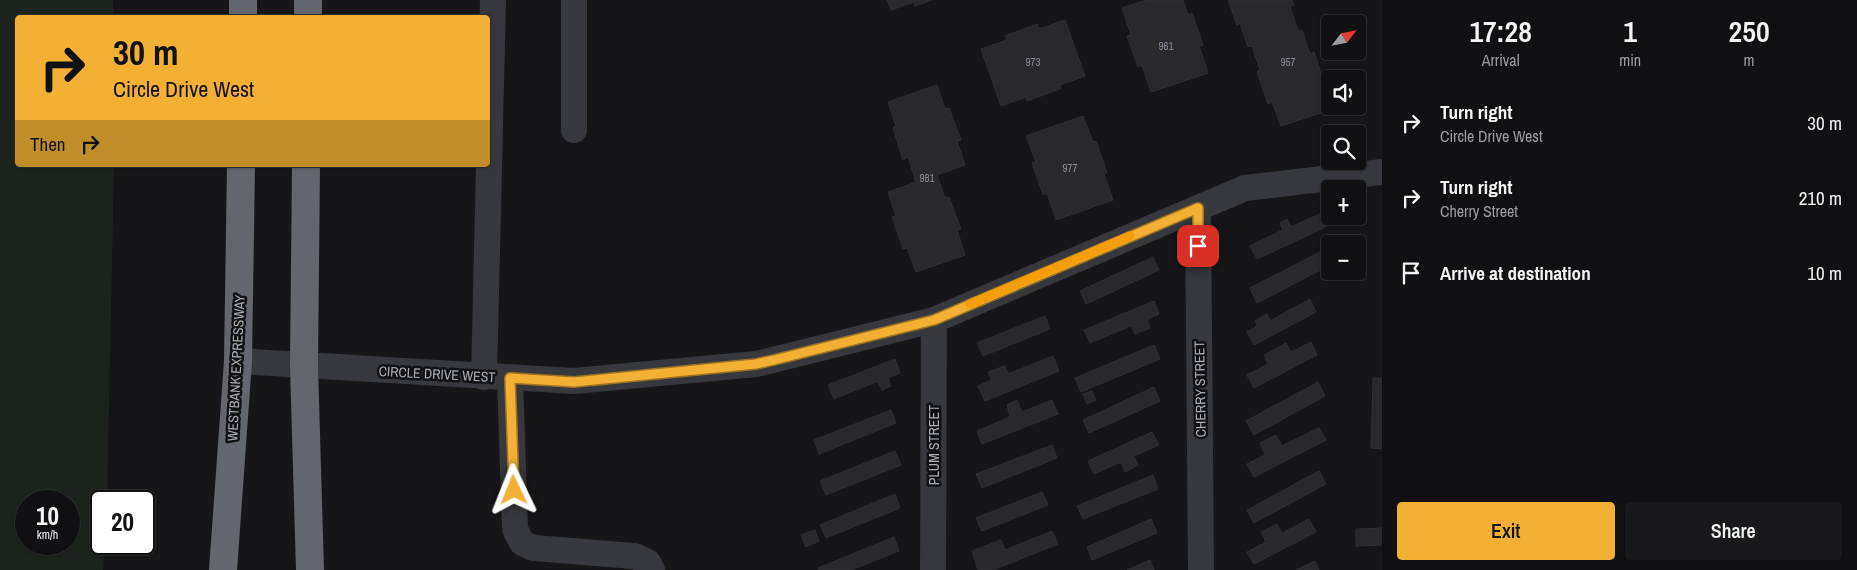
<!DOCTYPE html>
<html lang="en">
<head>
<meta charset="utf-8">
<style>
	:root { --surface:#101012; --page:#19191b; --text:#f1f3f6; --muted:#9c9d9f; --line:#303032; --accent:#f2b134 }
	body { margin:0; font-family:"Archivo Narrow",sans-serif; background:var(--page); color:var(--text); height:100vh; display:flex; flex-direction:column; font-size:19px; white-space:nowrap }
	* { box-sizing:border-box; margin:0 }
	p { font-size:16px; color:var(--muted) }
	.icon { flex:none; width:28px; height:28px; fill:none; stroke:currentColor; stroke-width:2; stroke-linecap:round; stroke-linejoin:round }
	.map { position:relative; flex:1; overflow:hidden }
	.side { display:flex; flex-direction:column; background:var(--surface); width:475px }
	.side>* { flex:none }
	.guide { position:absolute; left:15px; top:15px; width:475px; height:152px; border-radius:5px; box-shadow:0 1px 4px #0004,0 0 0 1px var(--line); background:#f2b134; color:#111; overflow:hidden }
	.needle { width:32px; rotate:58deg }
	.buttons { position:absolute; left:1321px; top:15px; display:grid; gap:10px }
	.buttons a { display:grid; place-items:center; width:45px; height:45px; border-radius:5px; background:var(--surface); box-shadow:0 1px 4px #0004,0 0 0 1px var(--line); font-size:25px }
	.speed { position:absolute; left:15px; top:490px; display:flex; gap:10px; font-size:25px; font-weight:700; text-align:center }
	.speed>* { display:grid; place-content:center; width:65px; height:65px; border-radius:50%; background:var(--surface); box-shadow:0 1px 4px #0004,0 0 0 1px var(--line); line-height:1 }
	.speed small { font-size:12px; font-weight:400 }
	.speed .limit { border:2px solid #111; border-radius:8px; background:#fff; color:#111 }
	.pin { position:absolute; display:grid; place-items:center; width:42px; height:42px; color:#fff; margin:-21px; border-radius:10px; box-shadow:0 2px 8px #0006 }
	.me { position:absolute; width:55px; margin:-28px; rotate:358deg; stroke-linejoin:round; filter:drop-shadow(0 0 4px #0008) }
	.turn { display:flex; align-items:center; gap:18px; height:105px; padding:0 15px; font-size:22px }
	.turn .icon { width:65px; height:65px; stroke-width:2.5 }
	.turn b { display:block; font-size:35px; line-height:42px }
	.then { display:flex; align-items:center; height:48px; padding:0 15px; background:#0003; gap:10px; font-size:19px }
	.eta { display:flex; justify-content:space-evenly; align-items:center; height:85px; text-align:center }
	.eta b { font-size:30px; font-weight:600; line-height:35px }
	.primary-button { display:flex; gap:10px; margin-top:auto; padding:10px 15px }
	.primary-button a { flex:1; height:58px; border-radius:5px; background:var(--accent); color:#111; font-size:20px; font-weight:600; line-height:58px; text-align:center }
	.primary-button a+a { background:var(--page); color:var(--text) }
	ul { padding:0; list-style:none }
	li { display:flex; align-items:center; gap:15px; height:75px; padding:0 15px }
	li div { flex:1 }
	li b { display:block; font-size:19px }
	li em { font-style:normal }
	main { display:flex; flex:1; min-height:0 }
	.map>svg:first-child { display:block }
</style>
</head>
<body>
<main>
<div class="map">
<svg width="1382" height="570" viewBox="0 0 1382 570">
	<rect width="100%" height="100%" fill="#161618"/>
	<!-- green -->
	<path fill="#1c231d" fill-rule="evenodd" d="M0,0H113L114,17L18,18V165H114L107,501H101V544H105L103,570H0ZM26,501H69V544H26Z"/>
	<!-- building -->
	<g fill="#29292c" stroke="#303034">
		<path d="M887,0H932L915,6L914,2L891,10Z"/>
		<path d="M1146,0H1183L1188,15L1192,13L1203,45L1199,46L1208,73L1151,92L1142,65L1138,67L1127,36L1131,35L1122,8Z"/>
		<path d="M1228,0H1292L1294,5L1290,7L1298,31L1302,30L1310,54L1314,52L1325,84L1321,86L1329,110L1281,126L1272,102L1268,104L1257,72L1260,70L1252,46L1248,47L1240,23L1237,25Z"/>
		<path d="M1065,20L1085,76L1060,85V89L1027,101L1026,97L1001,106L981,49L1007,40L1005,36L1037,24L1039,29Z"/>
		<path d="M937,85L945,109L949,108L961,140L957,141L965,165L937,175L945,198L949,197L961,229L957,230L965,255L916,272L907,248L903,249L892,217L896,216L888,192L916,182L908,157L903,160L893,128L896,126L888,102Z"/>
		<path d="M1083,116L1093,142L1096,141L1107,173L1104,174L1113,200L1056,220L1047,193L1043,195L1032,163L1036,162L1026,136Z"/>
		<path d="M1324,212L1330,225L1257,259L1250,246L1283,230L1280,223L1287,219L1291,227Z"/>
		<path d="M1322,251L1330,265L1257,303L1250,288Z"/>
		<path d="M1153,257L1159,270L1086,304L1080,291Z"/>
		<path d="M1310,299L1316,312L1254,345L1247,332L1258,326L1255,321L1267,314L1270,321Z"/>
		<path d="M1154,301L1159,314L1147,319L1150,328L1135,334L1131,326L1090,343L1084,330Z"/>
		<path d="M1045,316L1050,329L983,356L977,343Z"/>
		<path d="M1311,342L1317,355L1254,388L1247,375L1268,364L1264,355L1286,343L1291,352Z"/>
		<path d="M1154,345L1160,359L1081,392L1075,378Z"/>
		<path d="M1053,356L1059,371L985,401L978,386L992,380L988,372L1005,366L1008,374Z"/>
		<path d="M895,359L900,373L888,378L891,386L882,390L878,381L834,399L828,385Z"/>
		<path d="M1373,378H1382V449L1371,448Z"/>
		<path d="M1318,382L1325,396L1254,435L1246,421Z"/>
		<path d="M1154,387L1160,401L1089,433L1083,420Z"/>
		<path d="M1092,391L1096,400L1087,404L1083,394Z"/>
		<path d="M1017,400L1022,412L1052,400L1058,414L982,444L977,431L1010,417L1007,405Z"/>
		<path d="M891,410L896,423L819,454L814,440Z"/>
		<path d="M1319,428L1326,440L1254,477L1247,464L1265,455L1260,443L1276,435L1282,446Z"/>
		<path d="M1152,432L1159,445L1134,456L1138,465L1125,472L1121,462L1094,474L1088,461Z"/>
		<path d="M1052,445L1057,458L982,488L976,474Z"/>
		<path d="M895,451L901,465L826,495L820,481Z"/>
		<path d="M1319,471L1326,484L1254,523L1247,510Z"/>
		<path d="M1153,475L1158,489L1083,519L1077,506Z"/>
		<path d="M1042,492L1048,505L982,531L976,518Z"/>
		<path d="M895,494L900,508L826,538L820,525Z"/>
		<path d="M1151,519L1157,533L1092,560L1087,547Z"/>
		<path d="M1309,519L1316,532L1254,564L1247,552L1266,542L1261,532L1277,524L1282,533Z"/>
		<path d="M1382,528V545L1356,546V529Z"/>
		<path d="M815,530L819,541L806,547L801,535Z"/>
		<path d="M1052,531L1058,544L993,570H978L972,551L1001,540L1005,550Z"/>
		<path d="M894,537L899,551L851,570H819L818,568Z"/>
		<path d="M1150,560L1154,570H1127Z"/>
		<path d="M1315,561L1319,570H1296Z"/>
	</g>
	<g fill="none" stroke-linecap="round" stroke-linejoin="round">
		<!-- minor -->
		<g stroke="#37383d" stroke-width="26">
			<path d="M574,130V0"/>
			<path d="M1198,208L1201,570"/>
			<path d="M238,361L574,381L756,364L934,320L1245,188L1382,172"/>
			<path d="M484,377L493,0"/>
			<path d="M510,378L515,529L522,543L534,548L634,556L648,562L652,570"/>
			<path d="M933,570L934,320"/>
		</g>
		<!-- highway -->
		<g stroke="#63666e" stroke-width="28">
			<path d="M243,18V0"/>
			<path d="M308,18V0"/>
			<path d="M306,165L304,366L310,570"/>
			<path d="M223,570L238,361L241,165"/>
		</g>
	</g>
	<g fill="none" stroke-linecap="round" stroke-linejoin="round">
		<defs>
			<path id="route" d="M514,490L510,378L574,382L756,364L774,360L934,320L1198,208V246"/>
		</defs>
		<!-- route casing -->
		<use href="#route" stroke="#9d7322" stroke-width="12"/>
		<!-- route -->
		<use href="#route" stroke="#f2b134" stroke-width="9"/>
		<!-- slow -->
		<path stroke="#f59e0b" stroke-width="9" d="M970,304L1130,236"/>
	</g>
	<g text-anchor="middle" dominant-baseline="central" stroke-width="5" stroke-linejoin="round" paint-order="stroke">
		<!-- number labels -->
		<g font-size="11" fill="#888b94">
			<text x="1166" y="46">961</text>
			<text x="1033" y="62">973</text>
			<text x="1288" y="62">957</text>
			<text x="1070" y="168">977</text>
			<text x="927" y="178">981</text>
		</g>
		<!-- street labels -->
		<g font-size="14" fill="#a8adb8" stroke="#111113">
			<text transform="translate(236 368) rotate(-87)">WESTBANK EXPRESSWAY</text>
			<text transform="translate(437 374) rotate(3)">CIRCLE DRIVE WEST</text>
			<text transform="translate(1200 389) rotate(-91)">CHERRY STREET</text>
			<text transform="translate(934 445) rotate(-90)">PLUM STREET</text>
		</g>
	</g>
</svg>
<div class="buttons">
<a><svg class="needle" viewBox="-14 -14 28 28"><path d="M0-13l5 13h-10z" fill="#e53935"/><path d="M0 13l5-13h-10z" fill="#9c9d9f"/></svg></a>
<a><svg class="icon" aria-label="sound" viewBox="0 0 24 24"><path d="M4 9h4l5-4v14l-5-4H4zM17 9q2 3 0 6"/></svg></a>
<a><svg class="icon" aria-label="search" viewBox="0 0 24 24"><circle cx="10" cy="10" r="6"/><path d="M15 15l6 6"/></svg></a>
<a>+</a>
<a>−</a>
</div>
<div class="speed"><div>10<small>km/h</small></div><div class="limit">20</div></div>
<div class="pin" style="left:1198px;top:246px;background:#d93025"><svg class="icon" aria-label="arrive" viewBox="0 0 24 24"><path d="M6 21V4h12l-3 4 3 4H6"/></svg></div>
<svg class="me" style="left:514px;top:490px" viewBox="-20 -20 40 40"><path d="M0-17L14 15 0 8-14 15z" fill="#f2b134" stroke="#fff" stroke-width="4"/></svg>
<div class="guide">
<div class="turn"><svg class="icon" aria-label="right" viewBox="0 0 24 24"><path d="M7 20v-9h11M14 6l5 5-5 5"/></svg><div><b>30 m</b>Circle Drive West</div></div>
<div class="then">Then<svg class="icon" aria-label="right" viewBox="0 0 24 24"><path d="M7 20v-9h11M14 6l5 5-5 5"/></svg></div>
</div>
</div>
<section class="side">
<div class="eta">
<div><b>17:28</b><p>Arrival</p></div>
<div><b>1</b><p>min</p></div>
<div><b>250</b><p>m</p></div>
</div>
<ul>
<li><svg class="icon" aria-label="right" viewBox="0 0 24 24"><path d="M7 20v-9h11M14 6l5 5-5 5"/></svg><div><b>Turn right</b><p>Circle Drive West</p></div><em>30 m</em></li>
<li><svg class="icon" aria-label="right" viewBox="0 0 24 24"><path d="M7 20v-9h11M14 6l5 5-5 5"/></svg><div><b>Turn right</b><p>Cherry Street</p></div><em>210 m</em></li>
<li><svg class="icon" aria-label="arrive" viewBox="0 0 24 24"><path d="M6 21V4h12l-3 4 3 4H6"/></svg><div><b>Arrive at destination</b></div><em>10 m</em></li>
</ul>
<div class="primary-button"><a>Exit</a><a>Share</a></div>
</section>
</main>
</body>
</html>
